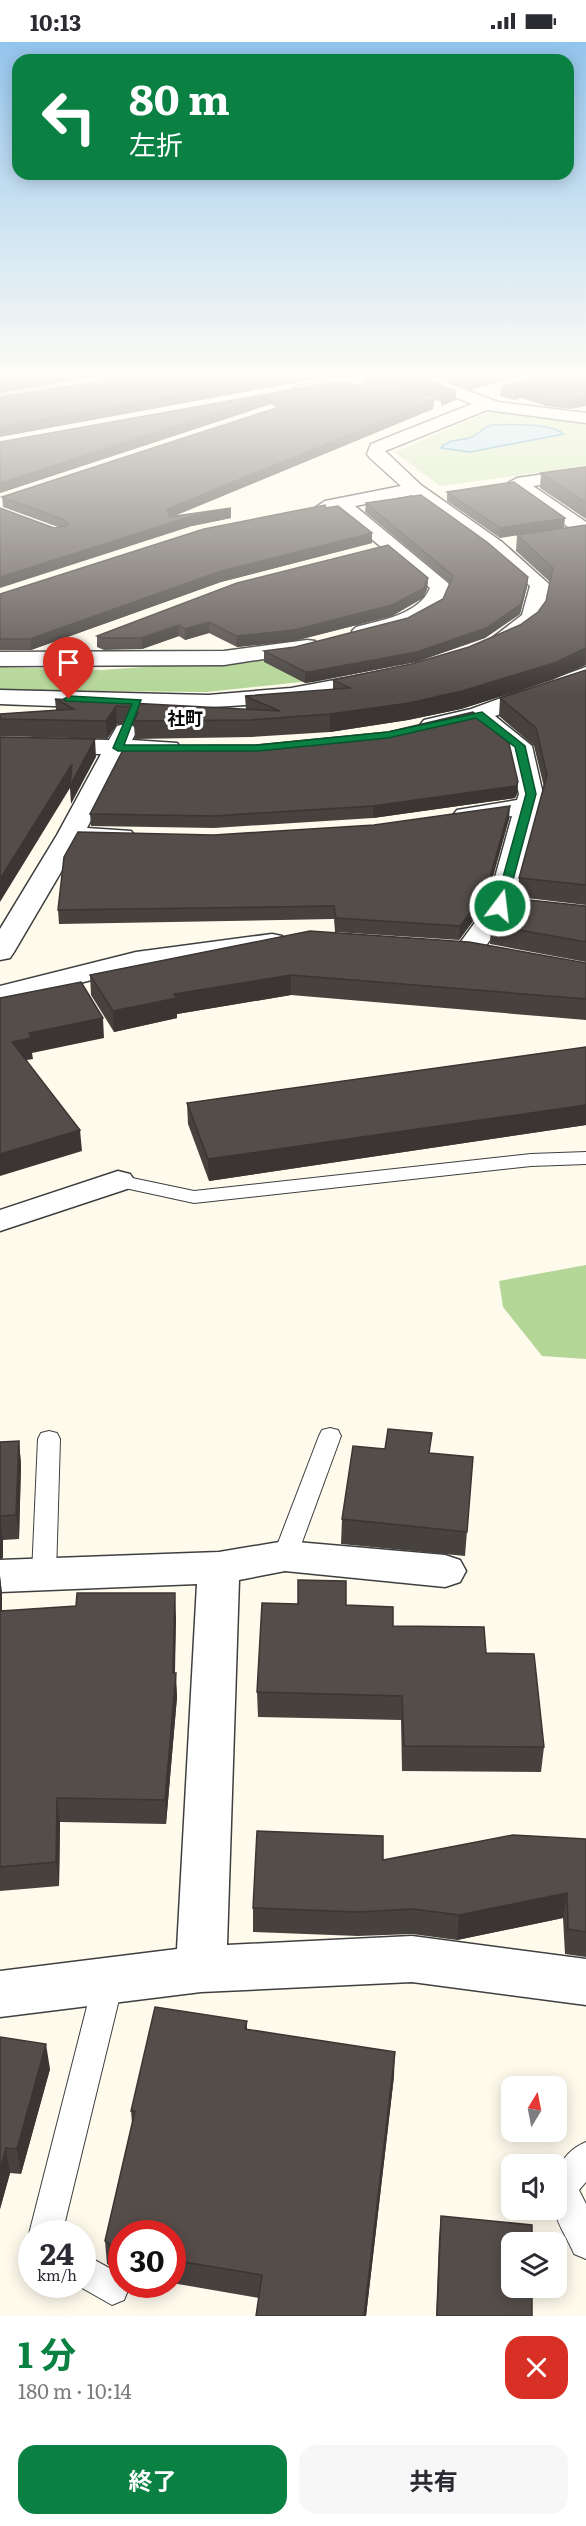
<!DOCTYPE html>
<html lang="ja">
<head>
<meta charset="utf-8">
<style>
	:root { --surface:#fff; --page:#f7f7f7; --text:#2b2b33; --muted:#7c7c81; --accent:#0b8043 }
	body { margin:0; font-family:Literata,"Noto Sans JP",serif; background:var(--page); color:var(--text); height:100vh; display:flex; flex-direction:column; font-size:22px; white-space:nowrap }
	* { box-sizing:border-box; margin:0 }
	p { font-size:20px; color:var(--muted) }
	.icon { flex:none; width:33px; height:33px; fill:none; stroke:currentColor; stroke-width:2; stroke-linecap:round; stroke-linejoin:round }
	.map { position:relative; height:2274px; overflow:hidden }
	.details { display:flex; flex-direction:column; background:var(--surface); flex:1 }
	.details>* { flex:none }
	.top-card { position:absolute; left:12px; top:12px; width:562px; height:126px; border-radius:18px; box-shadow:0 3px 15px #0003; background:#0b8043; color:#fff; overflow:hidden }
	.needle { width:39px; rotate:10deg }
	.fabs { position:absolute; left:501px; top:2034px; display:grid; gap:12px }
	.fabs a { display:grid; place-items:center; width:66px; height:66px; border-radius:12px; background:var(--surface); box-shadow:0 3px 15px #0003; font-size:30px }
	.speed { position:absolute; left:18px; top:2178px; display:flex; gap:12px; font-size:30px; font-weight:700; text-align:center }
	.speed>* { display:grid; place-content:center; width:78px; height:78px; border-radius:50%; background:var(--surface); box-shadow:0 3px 15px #0003; line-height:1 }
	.speed small { font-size:15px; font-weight:400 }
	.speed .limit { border:9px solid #d22; background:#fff; color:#111 }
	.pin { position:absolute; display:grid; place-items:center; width:51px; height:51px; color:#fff; margin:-62px -26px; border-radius:50% 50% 50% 0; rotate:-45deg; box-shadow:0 0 6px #0007 }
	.pin .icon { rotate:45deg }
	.me { position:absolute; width:66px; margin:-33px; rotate:15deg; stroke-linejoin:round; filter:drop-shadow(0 0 4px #0008) }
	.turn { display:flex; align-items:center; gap:21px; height:126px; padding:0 18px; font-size:27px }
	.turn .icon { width:78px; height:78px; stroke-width:2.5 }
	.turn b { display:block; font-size:42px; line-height:51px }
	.round { display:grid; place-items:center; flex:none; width:63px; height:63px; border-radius:18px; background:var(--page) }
	.headline { display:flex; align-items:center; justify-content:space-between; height:102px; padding:0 18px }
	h1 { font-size:36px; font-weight:700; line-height:45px; color:var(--accent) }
	.primary-button { display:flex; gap:12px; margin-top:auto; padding:12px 18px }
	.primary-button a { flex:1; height:69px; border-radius:18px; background:var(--accent); color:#fff; font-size:24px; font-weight:700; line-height:69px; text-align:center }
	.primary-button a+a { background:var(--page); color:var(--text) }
	.status { display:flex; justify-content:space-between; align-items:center; height:42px; padding:0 30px; background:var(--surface); direction:ltr }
	.status svg { height:16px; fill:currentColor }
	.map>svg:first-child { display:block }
</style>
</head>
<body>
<div class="status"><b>10:13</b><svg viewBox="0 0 49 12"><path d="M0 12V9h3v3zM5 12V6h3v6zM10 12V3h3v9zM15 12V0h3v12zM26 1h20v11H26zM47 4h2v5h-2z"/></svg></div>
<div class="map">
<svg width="586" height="2274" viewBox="0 0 586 2274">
	<rect width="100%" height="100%" fill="#fefaec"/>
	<!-- green -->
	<path fill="#d0e6b7" d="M502,371L586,379V424L440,444L395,410L484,372Z"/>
	<!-- forest -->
	<g fill="#b4d697">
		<path d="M282,615L310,639L207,650L0,648V625L102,628Z"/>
		<path d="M586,1223V1317L542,1314L503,1265L499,1239Z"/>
	</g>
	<!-- water -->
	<g fill="#b3dcf3" stroke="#3d91c7" stroke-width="1.5">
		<path d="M9,334H132L0,356V336Z"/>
		<path d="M491,383C508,382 552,381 564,392L470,410L441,406C448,397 459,399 469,396C478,393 482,386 491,383Z"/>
	</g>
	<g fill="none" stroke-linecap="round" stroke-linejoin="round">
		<defs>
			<g id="service">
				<path d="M586,1110V1122L531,1124L194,1161L111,1143L108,1139L118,1133L194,1149L531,1112Z"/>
				<path d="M330,1386L338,1388L341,1394L297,1514L294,1520L285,1523L276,1520L273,1514L319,1394L322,1388Z"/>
				<path d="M49,1389L57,1391L60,1397L56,1532L53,1539L44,1541L35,1539L32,1532L38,1397L41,1391Z"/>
				<path d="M109,1923L120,1927L124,1937L62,2192H32V2199L29,2192L94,1937L98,1927Z"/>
				<path d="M586,2100V2140L579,2148L586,2162V2217L574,2212C569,2199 557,2182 555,2169C553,2141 555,2113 586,2100Z"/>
				<path d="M82,2211L122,2233V2242H127L129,2246L124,2258L112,2263L75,2242H82Z"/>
			</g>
			<g id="minor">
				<path d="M347,334H381L373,339L300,353L292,348L294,345Z"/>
				<path d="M405,334H428L498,360L586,371V381L487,368L385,409L421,443L502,500L550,543C548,553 547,566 542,576C537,588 503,608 490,605L487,600L522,573L530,544L488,508L412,453L355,464L448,541L451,545L441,566C419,578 381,600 356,593L352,589L356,585C381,578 419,573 430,546L337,468L325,471L316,465L325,459L401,444L370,416L367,412L371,402L472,362Z"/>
				<path d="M586,426V436L533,444L586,480V495L579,493L508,441L517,436Z"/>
				<path d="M307,598L315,599L318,604L315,609L224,623L0,624V610L224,609Z"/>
				<path d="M586,625V640L495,674L532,704L543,752L514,864L478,915L468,917L458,915L454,909L487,864L512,774L466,781L457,778L453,773L457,768L517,758L519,752L509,707L474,680L432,690L424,688L420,683L424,678L471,667Z"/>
				<path d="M378,630L386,632L389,637L386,642C259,673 130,667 0,662V648L208,653L291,646Z"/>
				<path d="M125,682L133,684L137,689L132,698L177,701L181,706L177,711L125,712L87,786L131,789L135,794L131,799L78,801L14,910L10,916L0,918V887L57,793L101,712L0,710V696L109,698L117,684Z"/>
				<path d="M272,892L282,894L286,900L282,906L137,926L0,962V944L136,910Z"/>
				<path d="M118,1129L130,1132L135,1139L130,1146L0,1189V1168Z"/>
				<path d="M285,1499L445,1513L460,1518L466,1529L460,1540L445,1545L285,1529L239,1538L227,1903L412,1894L586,1917V1963L412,1940L201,1950L0,1975V1929L177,1907L197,1542L0,1550V1518L219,1510Z"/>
			</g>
		</defs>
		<!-- service casing -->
		<use href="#service" stroke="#3f3f3f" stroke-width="2"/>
		<!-- minor casing -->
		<use href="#minor" stroke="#3f3f3f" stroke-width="3"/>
		<!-- service -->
		<use href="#service" fill="#fff" fill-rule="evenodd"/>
		<!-- minor -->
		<use href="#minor" fill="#fff" fill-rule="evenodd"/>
	</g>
	<!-- wall -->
	<g fill="#48423f">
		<path d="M365,334H421L456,358L441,364V360L435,357L365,343Z"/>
		<path d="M435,334H520L470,348Z"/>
		<path d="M586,334L571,367L546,364L522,356L514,358L500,354L501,345Z"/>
		<path d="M339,339L434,358L433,367L174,474L231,466V476L192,484L54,486L58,485L3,465L2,455L277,366L271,362L0,451V400Z"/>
		<path d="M586,425V477L540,446L541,431Z"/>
		<path d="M447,450L565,476L500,496L447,459Z"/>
		<path d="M366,461L528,535L527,545L520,572L485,596L416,620L314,640L305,641L264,620V609L295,605L408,576L443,557L450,541L365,470Z"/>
		<path d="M326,466L372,491V501L221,540L31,608H0V552Z"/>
		<path d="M586,483V623L552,638L461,667L408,678L330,690L251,695L135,697L134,683L117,682L107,697L0,694V672L56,668L55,657L246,668L245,654L333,648V638L411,622L469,605L520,583L538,570L546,559L550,540L516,509L517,493Z"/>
		<path d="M428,536L427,547L423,556L392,574L294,599L237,605L209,591L185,598L179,594L142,607L104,608L97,605V594Z"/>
		<path d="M586,628V863L518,855L519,836L544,745L534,704L499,674L500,656Z"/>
		<path d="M518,740L517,752L515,756L373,776L214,786L91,784L90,772Z"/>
		<path d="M509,777L485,863L459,898L335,890L334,877L59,882L58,868L214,793Z"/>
		<path d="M586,864V920L490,902L491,883Z"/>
		<path d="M586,921V978L291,953L177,972V976L114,990L91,953L90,933Z"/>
		<path d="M586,1005V1083L209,1139L188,1082L187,1061Z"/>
		<path d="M19,1399L21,1423L19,1497L3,1498V1516L0,1517V1400Z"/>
		<path d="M431,1411L473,1415L465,1514L341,1502L342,1477Z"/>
		<path d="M0,1534L2,1552V1568L176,1575L175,1631L177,1655L166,1782L60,1780L59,1844L0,1849Z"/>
		<path d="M393,1584L486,1611L544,1705L541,1730L402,1729L401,1678L258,1675L257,1650Z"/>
		<path d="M586,1797V1915L565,1912L563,1876L457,1898L412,1892L358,1894L253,1890V1866L383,1818Z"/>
		<path d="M247,1979V1987L394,2034L366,2274H256L259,2256L172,2241V2192H122V2231L107,2222L105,2199L132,2081L131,2069Z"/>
		<path d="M0,1995L50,2027L21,2132L10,2131L0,2167Z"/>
		<path d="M441,2174L532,2274H436L439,2197Z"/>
	</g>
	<!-- shaded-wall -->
	<g fill="#3b3633">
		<path d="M47,334H100L0,351V342Z"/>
		<path d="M284,334H332L0,395V385Z"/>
		<path d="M488,334H520L470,348L471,339Z"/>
		<path d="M523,347L522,356L514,358V349Z"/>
		<path d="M456,349V358L441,364L442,355Z"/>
		<path d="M271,353V362L0,451V441Z"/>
		<path d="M586,355V364L571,367L572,358Z"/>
		<path d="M434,358L433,367L167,477V467Z"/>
		<path d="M231,466V476L192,484L0,546V535L192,474Z"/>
		<path d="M565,476L564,486L500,496V486Z"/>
		<path d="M372,491V501L221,540L31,608L30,597L221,529Z"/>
		<path d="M528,535L527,545L520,572L485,596L416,620L305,641V630Z"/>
		<path d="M428,536L427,547L423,556L392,574L294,599L237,605L236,594Z"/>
		<path d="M209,580V591L185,598V587Z"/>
		<path d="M179,583V594L142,607V596Z"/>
		<path d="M586,606L585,623L552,638L461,667L408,678L330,690V672Z"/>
		<path d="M116,664L117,682L107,697L106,679Z"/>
		<path d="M95,697L96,715L71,762L70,746L0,860V837L72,722Z"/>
		<path d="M518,740L517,752L515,756L373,776V764Z"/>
		<path d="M510,764L509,777L485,863L459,898L460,884Z"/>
		<path d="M291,933V953L177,972V976L114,990L113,969L174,952Z"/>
		<path d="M103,976L104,996L32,1011L33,1017L14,1020L12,1000L29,991Z"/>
		<path d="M586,1063V1083L209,1139L208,1117Z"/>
		<path d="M80,1088L82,1109L0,1134V1112Z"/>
		<path d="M19,1399L21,1423L19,1497L16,1473Z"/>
		<path d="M0,1474L3,1498V1516L0,1517Z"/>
		<path d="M0,1534L2,1552V1593L0,1580Z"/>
		<path d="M175,1551L176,1575L174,1649L176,1631L177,1655L166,1782L165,1758L173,1631Z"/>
		<path d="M57,1756L60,1780L59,1844L56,1820Z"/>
		<path d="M567,1851L563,1876L457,1898L459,1873Z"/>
		<path d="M46,2002L50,2027L21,2132L17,2107Z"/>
		<path d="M395,2010L394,2034L366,2274H364Z"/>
		<path d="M6,2106L10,2131L0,2167V2127Z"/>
	</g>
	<!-- building -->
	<g fill="#544d49" stroke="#3b3633" stroke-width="1.5">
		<path d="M0,334H47L0,342Z"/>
		<path d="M135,334H284L0,385V355Z"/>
		<path d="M366,334H421L456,349L442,355V351L436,348Z"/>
		<path d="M458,334H488L471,339Z"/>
		<path d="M542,334H586V355L572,358L547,355L523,347L514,349L501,345Z"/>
		<path d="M339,339L434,358L167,467L169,475L231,466L192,474L0,535V466L54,486L66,484L68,482L64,478L2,455L279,365L282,360L271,353L0,441V400Z"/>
		<path d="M586,425V461L541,431Z"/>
		<path d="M514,440L565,476L500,486L447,450Z"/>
		<path d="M421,453L487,500L528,535L521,562L486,586L417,610L314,629L305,630L264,609L295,605L408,576L443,557L453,534L366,461Z"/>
		<path d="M325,463L326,466L338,464L372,491L221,529L30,597H0V552L204,487Z"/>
		<path d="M586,483V606L554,621L462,649L409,661L330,672L251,678L134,679L138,671L134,665L116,664L106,679L0,677V672L74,667L55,657L280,669L245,654L350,646L333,638L411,622L469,605L520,583L538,570L546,559L553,526L517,493Z"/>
		<path d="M388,503L428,536L424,546L392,563L294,588L236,594L209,580L185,587L179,583L142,596H103L97,594L237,541Z"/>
		<path d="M586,628V843L519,836L547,733L536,686L500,656Z"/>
		<path d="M473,670L508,697L518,740L516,744L373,764L214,774L90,772L125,704L256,703L388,690Z"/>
		<path d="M0,695L95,697L70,744L72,722L0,837Z"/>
		<path d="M510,764L486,850L460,884L336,876L334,864L58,868L64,815L78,790L214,793L374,783Z"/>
		<path d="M510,856L586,864V900L491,883Z"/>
		<path d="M310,889L469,900L586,921V957L291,933L174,952L177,956L113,969L90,933Z"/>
		<path d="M81,940L103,976L29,991L31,996L12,1000L80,1088L0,1112V956Z"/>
		<path d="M586,1005V1063L208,1117L187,1061Z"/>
		<path d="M388,1387L432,1391L429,1411L473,1415L467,1490L342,1477L353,1404L385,1407Z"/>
		<path d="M19,1399L16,1473L0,1474V1484V1400Z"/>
		<path d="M298,1538L346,1539V1563L393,1565V1584L484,1585L486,1611L534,1612L544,1705L404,1704L402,1654L257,1650L262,1561L298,1562Z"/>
		<path d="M77,1551H175L173,1631H176L165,1758L57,1756L56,1820L0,1825V1569L76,1564Z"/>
		<path d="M257,1789L383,1794V1818L513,1793L586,1797V1890L568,1887L567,1851L459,1873L413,1867L358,1870L253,1866Z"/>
		<path d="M155,1965L247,1979L245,1987L395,2010L364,2274H256L262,2233L172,2218V2192H122V2210L105,2199L135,2069H131Z"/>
		<path d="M0,1995L46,2002L17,2107L6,2106L0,2127Z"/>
		<path d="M441,2174L532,2183V2200H512V2246H532V2274H437Z"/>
	</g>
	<!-- sky -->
	<linearGradient id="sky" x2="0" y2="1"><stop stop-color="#93c4ec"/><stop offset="0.51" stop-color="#fffdf6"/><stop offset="1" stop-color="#fffdf6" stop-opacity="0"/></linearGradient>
	<rect width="586" height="653" fill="url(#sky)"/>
	<!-- route -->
	<path fill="#0b8043" stroke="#07532c" stroke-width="1.5" d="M69,654L141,658L124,703H258L388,690L482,670L525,704L536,752L506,864L500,867L495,864L526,752L515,705L476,676L388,696L258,709H118L113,706L132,662L66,659L64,657Z"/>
	<g text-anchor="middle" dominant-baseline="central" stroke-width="6" stroke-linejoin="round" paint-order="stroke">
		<!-- far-neighbourhood labels -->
		<g font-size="18" font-weight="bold" fill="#0c0c0c" stroke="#fff">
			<text x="185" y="675">社町</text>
		</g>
	</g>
</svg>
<div class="fabs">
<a><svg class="needle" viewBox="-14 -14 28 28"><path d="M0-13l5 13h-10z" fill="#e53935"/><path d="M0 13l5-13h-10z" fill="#7c7c81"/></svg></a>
<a><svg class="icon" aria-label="sound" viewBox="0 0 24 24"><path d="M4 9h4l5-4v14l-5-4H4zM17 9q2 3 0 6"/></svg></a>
<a><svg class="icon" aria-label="layers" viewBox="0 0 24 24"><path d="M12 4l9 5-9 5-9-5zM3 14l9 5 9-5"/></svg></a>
</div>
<div class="speed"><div>24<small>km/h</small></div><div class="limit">30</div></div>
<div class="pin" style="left:69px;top:657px;background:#d93025"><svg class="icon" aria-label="arrive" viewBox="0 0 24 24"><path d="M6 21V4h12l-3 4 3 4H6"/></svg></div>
<svg class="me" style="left:500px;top:864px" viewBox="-20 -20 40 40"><circle r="17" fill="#0b8043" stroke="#fff" stroke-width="3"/><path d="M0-11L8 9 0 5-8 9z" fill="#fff"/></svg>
<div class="top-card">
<div class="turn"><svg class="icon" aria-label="left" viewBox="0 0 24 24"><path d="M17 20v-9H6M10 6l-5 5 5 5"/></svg><div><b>80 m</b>左折</div></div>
</div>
</div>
<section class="details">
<div class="headline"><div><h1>1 分</h1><p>180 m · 10:14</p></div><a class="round" style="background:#d93025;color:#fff"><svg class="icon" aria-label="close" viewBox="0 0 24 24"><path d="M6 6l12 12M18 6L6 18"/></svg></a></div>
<div class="primary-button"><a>終了</a><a>共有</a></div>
</section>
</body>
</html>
